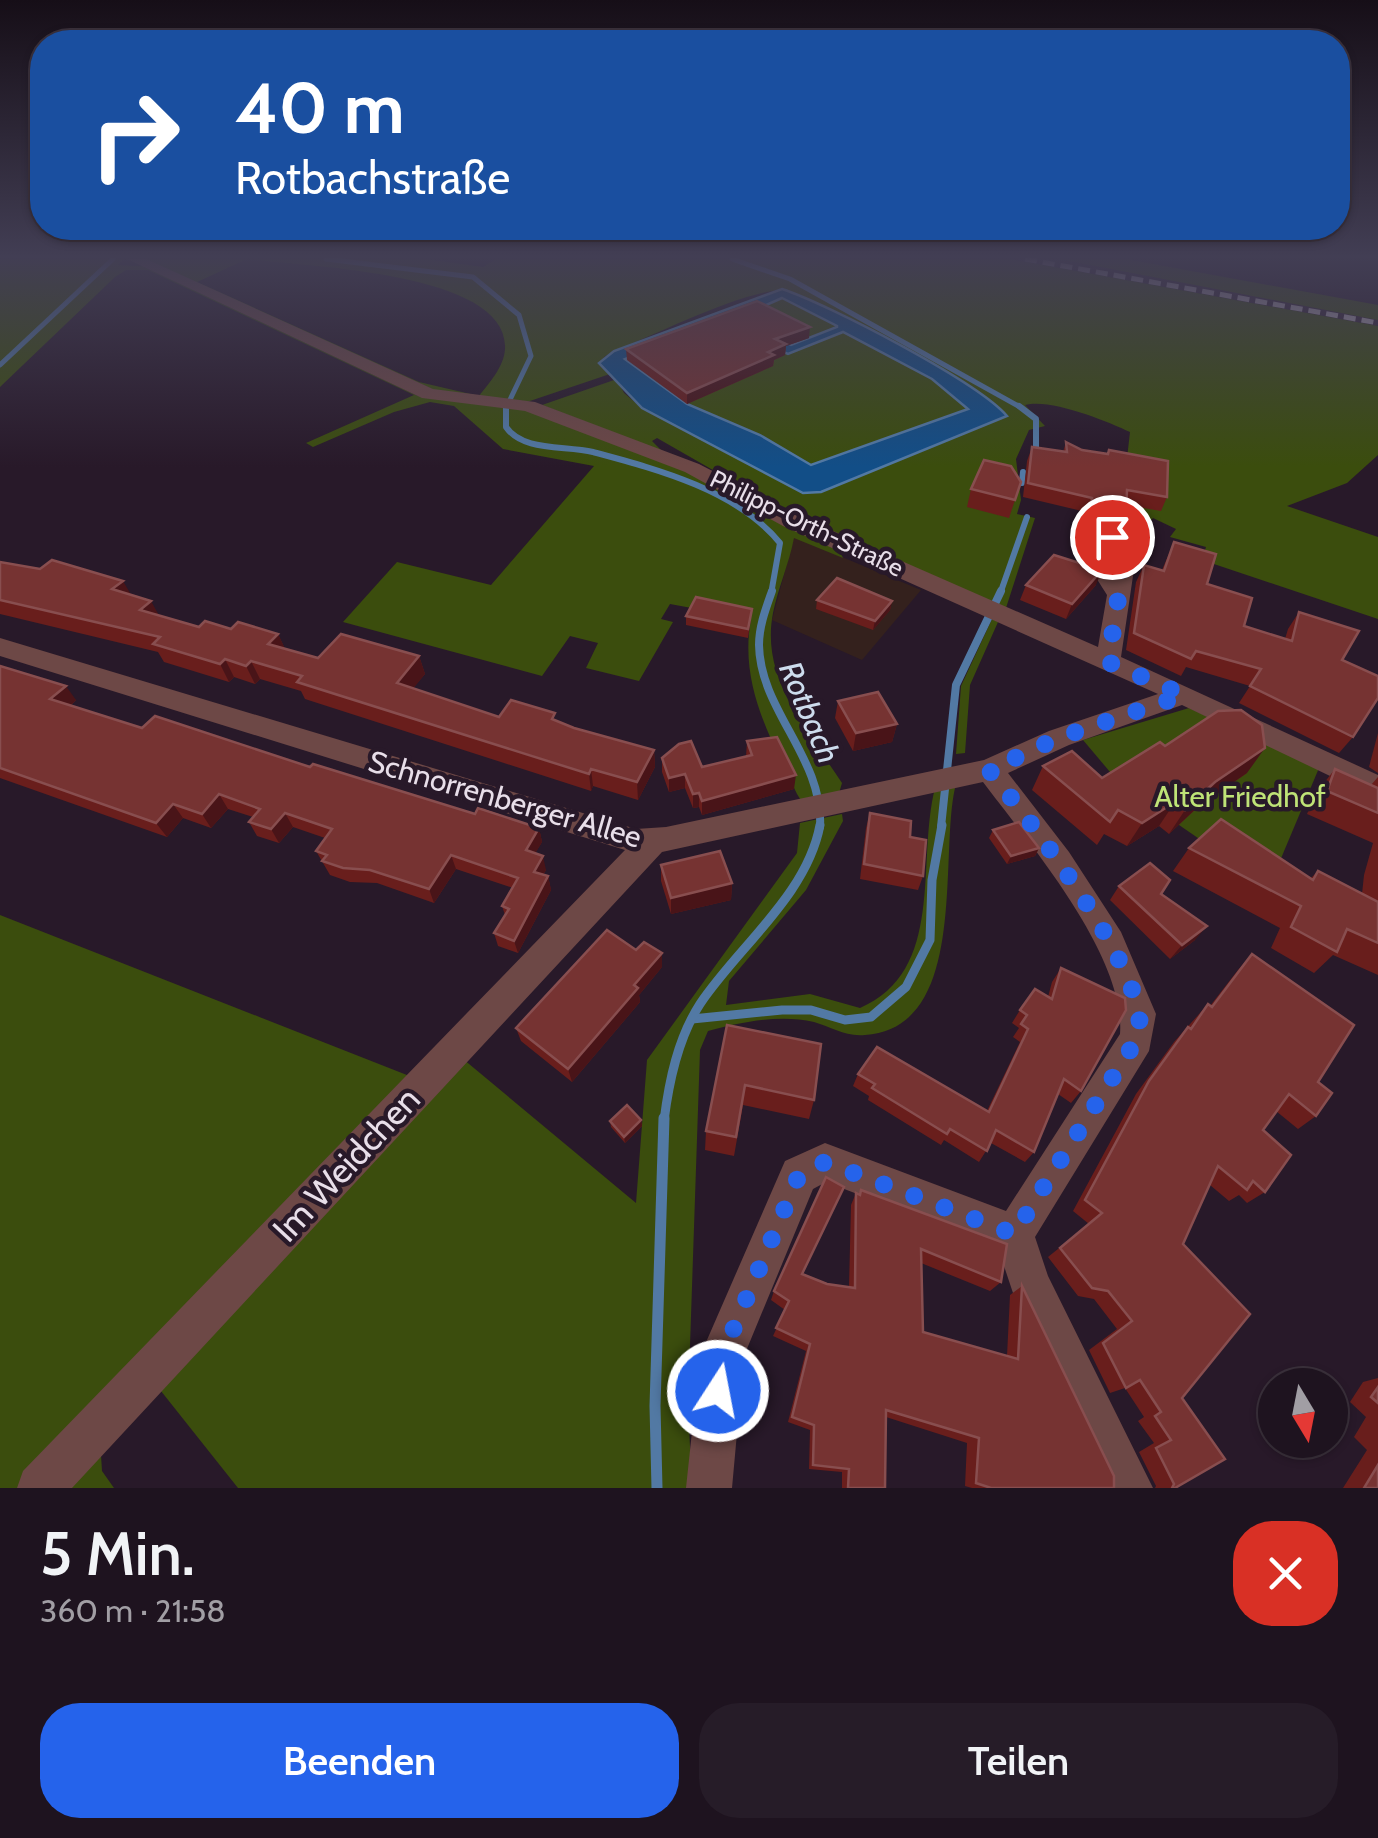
<!DOCTYPE html>
<html lang="de">
<head>
<meta charset="utf-8">
<style>
	:root { --surface:#1e131f; --page:#261c28; --text:#f1f3f6; --muted:#a19ea4; --line:#3c323d; --accent:#2563eb }
	body { margin:0; font-family:Cabin,sans-serif; background:var(--page); color:var(--text); height:100vh; display:flex; flex-direction:column; font-size:38px; white-space:nowrap }
	* { box-sizing:border-box; margin:0 }
	p { font-size:32px; color:var(--muted) }
	.icon { flex:none; width:55px; height:55px; fill:none; stroke:currentColor; stroke-width:2; stroke-linecap:round; stroke-linejoin:round }
	.map { position:relative; height:1488px; overflow:hidden }
	.side { display:flex; flex-direction:column; background:var(--surface); flex:1 }
	.side>* { flex:none }
	.guide { position:absolute; left:30px; top:30px; width:1320px; height:210px; border-radius:40px; box-shadow:0 2px 8px #0004,0 0 0 2px var(--line); background:#1a4fa0; color:#fff; overflow:hidden }
	.needle { width:65px; rotate:170deg }
	.fabs { position:absolute; left:1258px; top:1368px; display:grid; gap:20px }
	.fabs a { display:grid; place-items:center; width:90px; height:90px; border-radius:50%; background:var(--surface); box-shadow:0 2px 8px #0004,0 0 0 2px var(--line); font-size:50px }
	.pin { position:absolute; display:grid; place-items:center; width:85px; height:85px; color:#fff; margin:-42px; border:5px solid #fff; border-radius:50%; box-shadow:0 2px 10px #0007 }
	.me { position:absolute; width:110px; margin:-55px; rotate:11deg; stroke-linejoin:round; filter:drop-shadow(0 0 8px #0008) }
	.turn { display:flex; align-items:center; gap:35px; height:210px; padding:0 40px; font-size:45px }
	.turn .icon { width:130px; height:130px; stroke-width:2.5 }
	.turn b { display:block; font-size:70px; line-height:85px }
	.round { display:grid; place-items:center; flex:none; width:105px; height:105px; border-radius:40px; background:var(--page) }
	.overview { display:flex; align-items:center; justify-content:space-between; height:170px; padding:0 40px }
	h1 { font-size:60px; font-weight:600; line-height:75px }
	.primary-button { display:flex; gap:20px; margin-top:auto; padding:20px 40px }
	.primary-button a { flex:1; height:115px; border-radius:40px; background:var(--accent); color:#fff; font-size:40px; font-weight:600; line-height:115px; text-align:center }
	.primary-button a+a { background:var(--page); color:var(--text) }
	.map>svg:first-child { display:block }
</style>
</head>
<body>
<div class="map">
<svg width="1378" height="1488" viewBox="0 0 1378 1488">
	<rect width="100%" height="100%" fill="#281929"/>
	<!-- built -->
	<path fill="#332035" d="M1010,259H1059L1137,272L1320,306L1378,320V326Z"/>
	<!-- education -->
	<path fill="#34211d" d="M794,537L921,590L862,660L772,620Z"/>
	<!-- green -->
	<g fill="#3b4d0d">
		<path d="M0,259H124L118,265L142,266L418,396L523,409L684,469L840,551L843,558L794,538C789,564 778,588 773,613C760,679 808,731 842,783L839,793L802,802L797,794C770,737 739,684 751,619L670,604L661,619L673,622L639,681L586,668L598,643L570,636L542,676L343,622L397,562L491,585L594,466L503,449L454,406L430,402L394,412L313,447L306,443L414,395L148,270H126L115,277L0,387Z"/>
		<path d="M142,259H247L197,282L419,382L479,396C489,383 504,367 505,349C510,271 303,267 251,259H426L483,267L496,259H1010L1378,326V455L1347,483L1287,506L1378,537V619L1202,560L1206,547L1170,537L1176,529L1153,518L1139,533L1119,529L1130,432C1107,421 1050,398 1025,405L1045,426L1029,430L1016,459L1021,500L1017,514L1035,518L1006,608L820,527L824,524L809,516L800,520L657,438L652,441L663,452L542,405L617,379L624,393L642,408L809,493L1006,417C983,393 806,288 780,290C735,294 658,334 614,351L604,357L603,367L610,374L524,403L439,392Z"/>
		<path d="M1059,259H1126L1378,305V320Z"/>
		<path d="M783,298L839,326L791,345L739,317Z"/>
		<path d="M716,324L788,354L843,332L932,379L969,409L811,465L760,435L687,404L624,359Z"/>
		<path d="M992,619L998,622L970,685L965,753L956,754L961,686Z"/>
		<path d="M1189,708L1319,768L1269,887L1121,785L1083,740Z"/>
		<path d="M956,784C938,851 971,1028 865,1035C845,1037 832,1027 814,1022C780,1014 741,1022 708,1031L700,1050L688,1405L692,1488H238L157,1386L101,1455L102,1471L114,1488H0V915L412,1077L445,1044L636,1203L647,1060L797,853L800,823L842,814L843,821L806,890L729,981L726,1005L810,994L860,1008C946,971 916,862 935,788Z"/>
	</g>
	<!-- water -->
	<path fill="#124e87" stroke="#5279a4" stroke-width="2.5" fill-rule="evenodd" d="M782,289C828,304 978,382 1007,416L821,492L803,493L642,408L599,363L614,351ZM782,298L837,326V327L791,345L739,317ZM716,324L788,354L843,332L932,379L968,409L811,465L760,435L687,404L625,359Z"/>
	<g fill="none" stroke-linecap="round" stroke-linejoin="round">
		<!-- stream-far4 -->
		<g stroke="#5279a4" stroke-width="5">
			<path d="M326,259L473,277L519,315L531,356L506,408"/>
			<path d="M732,259L790,279L1022,408"/>
			<path d="M0,365L113,259"/>
		</g>
		<!-- stream-far3 -->
		<g stroke="#5279a4" stroke-width="6">
			<path d="M506,406V427C523,452 565,445 593,452C656,469 737,490 780,543L771,594"/>
			<path d="M1019,406L1036,419V453"/>
			<path d="M1022,483L1023,472"/>
			<path d="M1000,594L1027,517"/>
		</g>
		<!-- stream-far2 -->
		<g stroke="#5279a4" stroke-width="8">
			<path d="M772,591C766,608 759,626 759,645C760,711 824,758 820,827"/>
			<path d="M941,827L956,685L1001,591"/>
		</g>
		<!-- stream-far1 -->
		<g stroke="#5279a4" stroke-width="9">
			<path d="M692,1019L782,1010H811L845,1020L871,1017L906,987L930,940L932,880L942,825"/>
			<path d="M664,1121C669,1080 678,1038 700,1004C738,947 807,895 820,825"/>
		</g>
		<!-- stream -->
		<path stroke="#5279a4" stroke-width="11" d="M657,1488L655,1406L664,1118"/>
		<!-- minor -->
		<path fill="#6d4846" fill-rule="evenodd" d="M127,259H146L433,389L535,402L699,464L799,516L1098,647L1107,595L1076,546L1083,531L1120,532L1137,549L1121,657L1378,775V799L1182,705L1069,745L1008,773L1069,852L1121,932L1156,1014L1149,1051L1035,1237L1048,1276L1153,1488H1106L1015,1299L998,1248L826,1182L813,1189L744,1356L732,1488H686L700,1356L785,1161L825,1143L1006,1211L1120,1034C1126,956 1029,843 983,782L662,852L72,1488H17L23,1471L625,850L0,656V638L636,829L666,827L984,760L1049,731L1158,694L783,526L685,472L525,411L422,398ZM1099,543L1114,551L1112,566L1098,546Z"/>
		<!-- rail -->
		<path stroke="#b7acb8" stroke-width="5" stroke-dasharray="12 6" stroke-linecap="butt" d="M1025,259L1378,323"/>
	</g>
	<!-- wall -->
	<g fill="#691e1c">
		<path d="M809,338L786,346L785,355L774,360L773,366L687,404L627,360L626,349Z"/>
		<path d="M1066,442L1082,450L1107,454L1109,450L1167,497L1161,511L1126,505V514L1119,528L1085,521L1086,512L1023,497L1027,461L1032,447L1063,452Z"/>
		<path d="M1021,482L1009,518L967,507L971,489Z"/>
		<path d="M1174,542L1244,626L1285,639L1288,629L1299,612L1342,660L1353,737L1339,753L1239,703L1250,686L1186,667L1181,676L1126,650L1136,582L1144,565L1162,570Z"/>
		<path d="M0,562L131,595L160,616L199,627L278,634L285,649L318,658L419,656L425,674L413,688L499,717L557,721L574,728L654,750L655,767L638,800L593,786L591,791L305,699L301,691L260,679L255,684L234,677L229,682L164,662L158,652L0,614Z"/>
		<path d="M1026,585H1096L1066,619L1020,600Z"/>
		<path d="M817,600L892,601L890,610L873,630L816,609Z"/>
		<path d="M686,616L751,618L748,638L686,625Z"/>
		<path d="M0,666L76,700L70,706L142,728L310,767L475,814L539,828L542,842L535,853L546,870L543,875L548,876L551,890L518,953L498,946L494,933L505,915L502,906L513,888L456,869L434,903L377,883L350,882L330,875L316,851L325,838L293,827L279,843L257,836L249,822L253,817L228,809L211,828L183,818L167,837L0,778Z"/>
		<path d="M838,701L897,724L892,742L853,751L835,718Z"/>
		<path d="M1378,733V773L1369,767Z"/>
		<path d="M747,741L794,789L702,815L699,807L693,808L685,788L669,792L662,772V758L702,767L746,757Z"/>
		<path d="M1165,746L1247,773L1199,806L1169,834L1159,826L1127,846L1104,834L1097,845L1032,790L1043,766L1102,778Z"/>
		<path d="M1335,769L1371,785L1378,777V975L1333,955L1314,973L1271,948L1280,928L1173,871L1189,848L1310,879L1318,871L1362,894L1364,875L1373,843L1307,814L1316,793Z"/>
		<path d="M870,813L910,837L923,876L918,890L860,879L866,828Z"/>
		<path d="M993,830L1039,848L1035,856L1007,864L989,838Z"/>
		<path d="M661,865L732,883L731,900L671,914L661,881Z"/>
		<path d="M1119,886L1161,894L1195,940L1170,959L1110,900Z"/>
		<path d="M1252,954L1318,1082L1316,1116L1298,1129L1276,1111L1263,1130L1265,1192L1247,1203L1239,1195L1229,1201L1210,1185L1183,1244L1182,1398L1175,1488H1155L1156,1486L1139,1452L1154,1443L1138,1421L1144,1417L1125,1388L1110,1393L1089,1350L1117,1329L1094,1299L1078,1296L1048,1257L1089,1224L1073,1211L1136,1094L1174,1042L1208,1004L1210,1006L1238,970Z"/>
		<path d="M662,967L639,995L640,1002L572,1082L521,1041L516,1028Z"/>
		<path d="M1061,968L1081,1091L1071,1103L1058,1094L1034,1152L1025,1162L991,1143L979,1162L944,1140L941,1145L868,1100L869,1096L853,1086L858,1074L987,1111L1020,1042L1013,1037L1019,1028L1012,1023L1020,1010L1048,997L1052,982Z"/>
		<path d="M727,1025L814,1100L809,1119L743,1105L734,1156L705,1150L706,1131Z"/>
		<path d="M641,1120L642,1126L625,1143L611,1127L610,1121Z"/>
		<path d="M861,1190L1001,1282L990,1291L921,1263L923,1332L1007,1356L1010,1295L1022,1286L1114,1488H972L965,1486L967,1443L886,1417L885,1488H842V1472L809,1469L810,1430L788,1422L806,1351L773,1336L785,1310L771,1300L774,1291L803,1274L827,1284L849,1287L851,1205L856,1193L859,1194Z"/>
		<path d="M1378,1378V1488H1343L1367,1450L1354,1437L1366,1417L1350,1402L1363,1382Z"/>
	</g>
	<!-- shaded-wall -->
	<g fill="#491418">
		<path d="M810,327L809,338L786,346L785,355L774,360L773,366L687,404V393L768,352L775,339Z"/>
		<path d="M1102,570L1096,585L1066,619L1072,604Z"/>
		<path d="M123,581L133,598L112,589Z"/>
		<path d="M151,601L161,619L140,610Z"/>
		<path d="M892,601L890,610L873,630L875,621Z"/>
		<path d="M278,634L286,651L268,644Z"/>
		<path d="M419,656L425,674L403,701L397,683Z"/>
		<path d="M225,659L234,677L229,682L220,664Z"/>
		<path d="M251,661L260,679L255,684L246,666Z"/>
		<path d="M66,686L76,700L61,714L50,699Z"/>
		<path d="M897,724L892,742L853,751L856,733Z"/>
		<path d="M1265,748L1247,773L1199,806L1169,834L1185,810L1215,782Z"/>
		<path d="M654,750L655,767L638,800L637,782Z"/>
		<path d="M591,769L593,786L591,791L589,774Z"/>
		<path d="M685,774V788L669,792V778Z"/>
		<path d="M796,775L794,789L702,815V801Z"/>
		<path d="M699,793V807L693,808V794Z"/>
		<path d="M219,794L228,809L211,828L202,814Z"/>
		<path d="M1175,802L1159,826L1127,846L1142,823Z"/>
		<path d="M173,804L183,818L167,837L156,823Z"/>
		<path d="M285,813L293,827L279,843L271,829Z"/>
		<path d="M539,828L542,842L529,864L526,850Z"/>
		<path d="M1039,848L1035,856L1007,864L1011,856Z"/>
		<path d="M451,855L456,869L434,903L429,889Z"/>
		<path d="M543,856L546,870L537,885L534,872Z"/>
		<path d="M548,876L551,890L518,953L514,941Z"/>
		<path d="M732,883L731,900L671,914V898Z"/>
		<path d="M1207,926L1195,940L1170,959L1182,945Z"/>
		<path d="M662,953V967L639,995L640,1002L572,1082L568,1069Z"/>
		<path d="M641,1120L642,1126L625,1143L624,1137Z"/>
	</g>
	<!-- building -->
	<g fill="#763332" stroke="#884e4f" stroke-width="2.5">
		<path d="M757,301L810,327L775,339L786,344L768,352L774,355L687,393L626,349Z"/>
		<path d="M1066,442L1082,450L1108,454L1109,450L1168,461L1167,497L1127,490L1126,514L1091,506L1092,498L1028,483L1032,447L1067,452Z"/>
		<path d="M984,460L1011,466L1021,482L1015,500L971,489Z"/>
		<path d="M1174,542L1216,554L1207,584L1252,598L1244,626L1292,641L1299,612L1359,631L1342,660L1378,676V698L1353,737L1250,686L1261,669L1196,651L1191,659L1134,633L1144,565L1164,571Z"/>
		<path d="M1054,555L1102,570L1072,604L1026,585Z"/>
		<path d="M52,560L123,581L112,589L151,601L140,610L199,627L205,621L231,629L238,622L278,634L268,644L318,658L341,634L419,656L397,683L499,717L511,700L555,713L552,719L574,728L654,750L637,782L591,769L589,774L297,682L302,676L251,661L246,666L225,659L220,664L153,644L160,637L0,600V562L40,569Z"/>
		<path d="M837,578L892,601L875,621L817,600Z"/>
		<path d="M696,597L752,609L748,629L686,616Z"/>
		<path d="M0,666L66,686L50,699L142,728L155,716L310,767L313,764L475,814L478,808L539,828L526,850L543,856L534,872L548,876L514,941L494,933L509,909L502,906L518,878L451,855L429,889L370,870L343,868L322,861L327,855L316,851L332,829L285,813L271,829L249,822L260,809L219,794L202,814L173,804L156,823L0,768Z"/>
		<path d="M878,692L897,724L856,733L838,701Z"/>
		<path d="M1241,710L1262,725L1265,748L1215,782L1185,810L1175,802L1142,823L1118,810L1110,822L1043,766L1072,751L1102,778L1160,742L1165,746L1218,711Z"/>
		<path d="M777,737L796,775L702,801L699,793L693,794L685,774L669,778L662,758L679,744L691,741L702,767L752,755L747,741Z"/>
		<path d="M1335,769L1378,788V813L1327,791Z"/>
		<path d="M870,813L911,821L910,837L926,840L923,876L864,864Z"/>
		<path d="M1221,819L1313,880L1318,871L1378,902V943L1347,929L1337,952L1291,927L1301,906L1189,848Z"/>
		<path d="M1019,822L1039,848L1011,856L993,830Z"/>
		<path d="M720,851L732,883L671,898L661,865Z"/>
		<path d="M1150,863L1170,880L1161,894L1207,926L1182,945L1119,886Z"/>
		<path d="M607,930L636,950L644,942L662,953L634,985L638,988L568,1069L516,1028Z"/>
		<path d="M1252,954L1354,1025L1318,1082L1332,1093L1316,1116L1289,1094L1263,1130L1291,1155L1265,1192L1253,1181L1247,1190L1218,1166L1183,1244L1250,1314L1182,1398L1225,1459L1175,1488H1172L1174,1484L1156,1448L1171,1440L1155,1416L1161,1412L1140,1380L1126,1388L1103,1343L1132,1321L1108,1291L1092,1288L1060,1248L1102,1213L1085,1200L1149,1081L1188,1027L1191,1029L1208,1004L1212,1007Z"/>
		<path d="M1061,968L1125,998L1126,1010L1081,1091L1064,1079L1034,1152L996,1130L987,1151L950,1129L947,1134L872,1088L875,1084L858,1074L877,1047L989,1112L1028,1029L1021,1024L1027,1015L1020,1010L1035,989L1052,999Z"/>
		<path d="M727,1025L821,1044L814,1100L745,1085L736,1137L706,1131Z"/>
		<path d="M627,1105L641,1120L624,1137L610,1121Z"/>
		<path d="M826,1177L844,1187L802,1274L827,1284L855,1288L856,1193L860,1195L861,1190L1007,1244L1001,1282L921,1249L923,1332L1018,1359L1022,1286L1114,1476V1488H991L976,1483L979,1438L886,1410L885,1488H848L849,1469L813,1465L814,1425L792,1417L810,1344L776,1328L789,1301L774,1291Z"/>
		<path d="M1378,1387V1403L1371,1397Z"/>
		<path d="M1378,1465V1488H1364Z"/>
	</g>
	<!-- sky -->
	<linearGradient id="sky" x2="0" y2="1"><stop stop-color="#160e17"/><stop offset="0.55" stop-color="#423e54"/><stop offset="1" stop-color="#423e54" stop-opacity="0"/></linearGradient>
	<rect width="1378" height="467" fill="url(#sky)"/>
	<g fill="none" stroke-linecap="round" stroke-linejoin="round">
		<!-- route -->
		<path stroke="#2563eb" stroke-width="18" stroke-dasharray="0 32.4" d="M718,1391L722,1356L799,1175L825,1162L1014,1234L1137,1039C1160,986 1025,814 989,770L1058,738L1184,695L1108,662L1126,549L1112,537"/>
	</g>
	<g text-anchor="middle" dominant-baseline="central" stroke-width="9" stroke-linejoin="round" paint-order="stroke">
		<!-- far-street labels -->
		<g font-size="25" fill="#e8dee9" stroke="#281929">
			<text transform="translate(807 523) rotate(26)">Philipp-Orth-Straße</text>
		</g>
		<!-- park labels -->
		<g font-size="30" fill="#bfe377" stroke="#281929">
			<text x="1240" y="796">Alter Friedhof</text>
		</g>
		<!-- street labels -->
		<g font-size="30" fill="#e8dee9" stroke="#281929">
			<text transform="translate(505 799) rotate(16)">Schnorrenberger Allee</text>
		</g>
		<!-- water labels -->
		<g font-size="32" font-style="italic" fill="#cddced" stroke="#281929">
			<text transform="translate(810 712) rotate(67)">Rotbach</text>
		</g>
		<!-- near-street labels -->
		<g font-size="35" fill="#e8dee9" stroke="#281929">
			<text transform="translate(346 1164) rotate(-47)">Im Weidchen</text>
		</g>
	</g>
</svg>
<div class="fabs">
<a><svg class="needle" viewBox="-14 -14 28 28"><path d="M0-13l5 13h-10z" fill="#e53935"/><path d="M0 13l5-13h-10z" fill="#a19ea4"/></svg></a>
</div>
<div class="pin" style="left:1112px;top:537px;background:#d93025"><svg class="icon" aria-label="arrive" viewBox="0 0 24 24"><path d="M6 21V4h12l-3 4 3 4H6"/></svg></div>
<svg class="me" style="left:718px;top:1391px" viewBox="-20 -20 40 40"><circle r="17" fill="#2563eb" stroke="#fff" stroke-width="3"/><path d="M0-11L8 9 0 5-8 9z" fill="#fff"/></svg>
<div class="guide">
<div class="turn"><svg class="icon" aria-label="right" viewBox="0 0 24 24"><path d="M7 20v-9h11M14 6l5 5-5 5"/></svg><div><b>40 m</b>Rotbachstraße</div></div>
</div>
</div>
<section class="side">
<div class="overview"><div><h1>5 Min.</h1><p>360 m · 21:58</p></div><a class="round" style="background:#d93025;color:#fff"><svg class="icon" aria-label="close" viewBox="0 0 24 24"><path d="M6 6l12 12M18 6L6 18"/></svg></a></div>
<div class="primary-button"><a>Beenden</a><a>Teilen</a></div>
</section>
</body>
</html>
